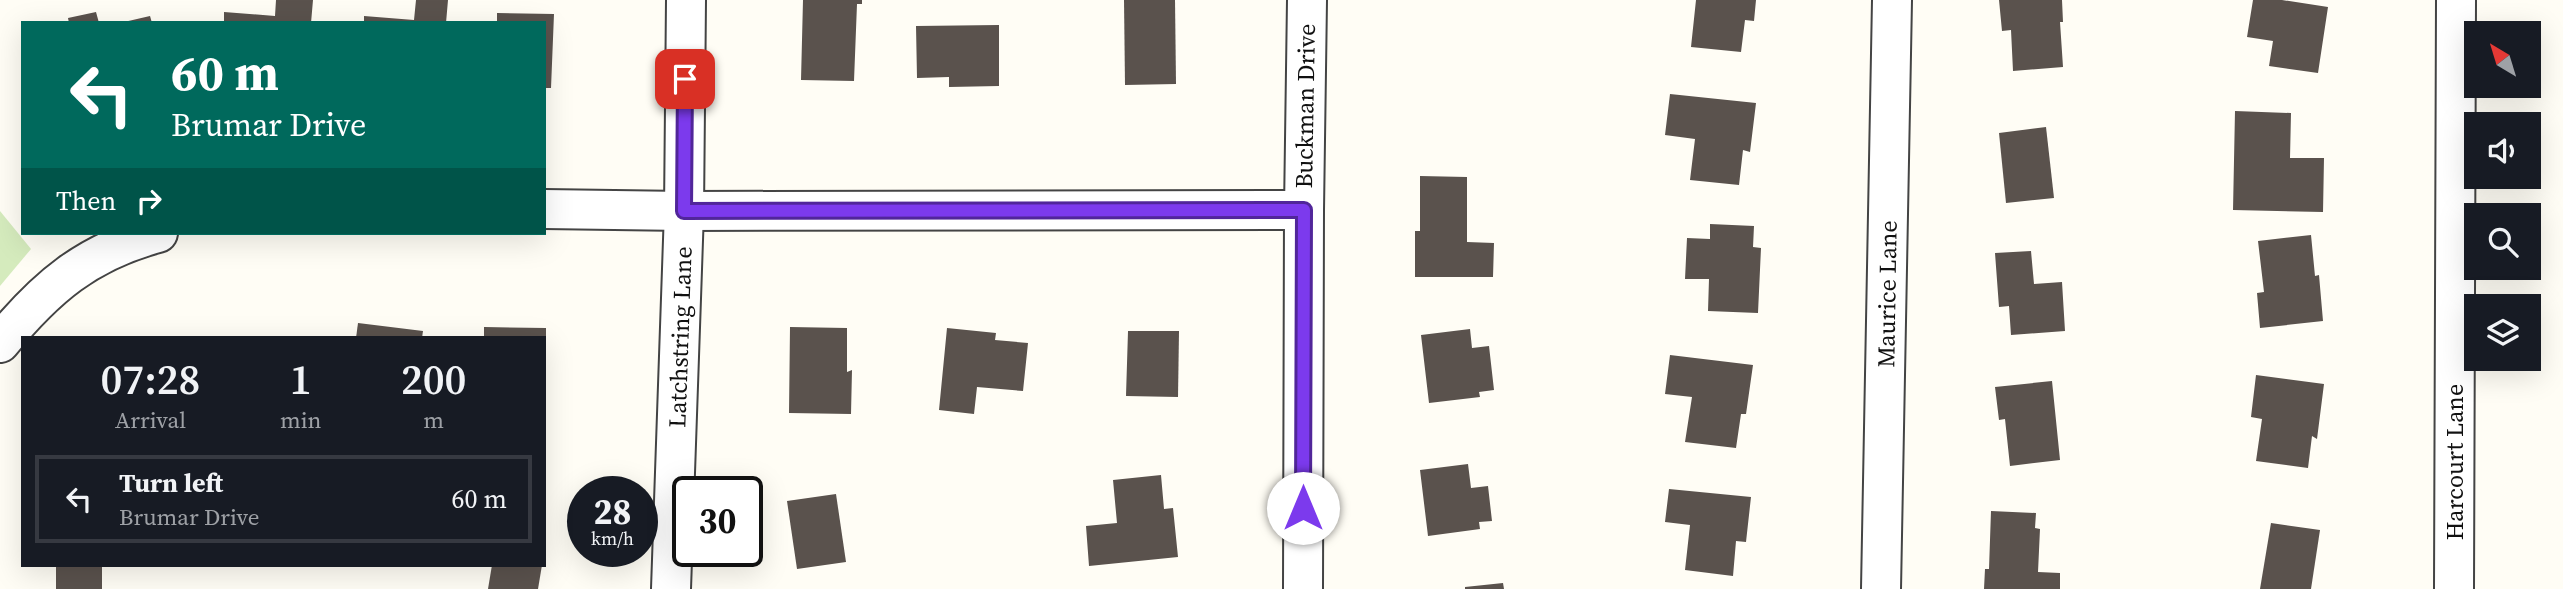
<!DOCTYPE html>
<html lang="en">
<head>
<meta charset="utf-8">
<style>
	:root { --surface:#171b24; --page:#20242c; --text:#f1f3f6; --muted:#9ea1a6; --line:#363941 }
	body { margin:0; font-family:"Source Serif 4",serif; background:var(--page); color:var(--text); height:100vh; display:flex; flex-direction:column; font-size:26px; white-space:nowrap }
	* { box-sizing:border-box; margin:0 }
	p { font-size:23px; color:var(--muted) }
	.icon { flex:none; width:38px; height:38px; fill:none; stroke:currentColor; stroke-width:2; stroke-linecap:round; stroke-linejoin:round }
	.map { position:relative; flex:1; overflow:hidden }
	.details { position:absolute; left:21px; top:336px; width:525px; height:231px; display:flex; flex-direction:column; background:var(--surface); border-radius:0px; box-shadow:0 7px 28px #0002 }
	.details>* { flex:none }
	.banner { position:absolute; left:21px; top:21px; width:525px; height:214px; border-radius:0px; box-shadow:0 7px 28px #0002; background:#00695c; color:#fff; overflow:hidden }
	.needle { width:46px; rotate:322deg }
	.tools { position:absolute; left:2464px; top:21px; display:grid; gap:14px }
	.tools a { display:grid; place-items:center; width:77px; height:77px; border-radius:0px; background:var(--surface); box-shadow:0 7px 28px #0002; font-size:35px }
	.speed { position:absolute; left:567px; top:476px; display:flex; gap:14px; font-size:35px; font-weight:700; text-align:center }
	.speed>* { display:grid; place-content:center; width:91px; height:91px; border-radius:50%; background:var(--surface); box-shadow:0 7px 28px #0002; line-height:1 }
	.speed small { font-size:18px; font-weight:400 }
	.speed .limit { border:4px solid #111; border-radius:10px; background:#fff; color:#111 }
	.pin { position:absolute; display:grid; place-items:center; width:60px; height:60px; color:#fff; margin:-30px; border-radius:14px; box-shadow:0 4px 10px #0006 }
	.me { position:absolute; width:77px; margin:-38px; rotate:0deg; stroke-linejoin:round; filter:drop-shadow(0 0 5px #0008) }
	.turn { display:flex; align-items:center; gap:24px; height:147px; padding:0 35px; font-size:32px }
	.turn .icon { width:91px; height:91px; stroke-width:2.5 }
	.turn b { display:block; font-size:49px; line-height:60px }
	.then { display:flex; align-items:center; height:66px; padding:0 35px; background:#0003; gap:14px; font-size:26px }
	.eta { display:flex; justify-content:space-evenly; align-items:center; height:119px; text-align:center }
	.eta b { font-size:42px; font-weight:600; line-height:49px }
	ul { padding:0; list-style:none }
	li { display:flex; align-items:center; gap:21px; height:88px; margin:0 14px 10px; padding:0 21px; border:4px solid var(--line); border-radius:0px }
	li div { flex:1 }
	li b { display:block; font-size:26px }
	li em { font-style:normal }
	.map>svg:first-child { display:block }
</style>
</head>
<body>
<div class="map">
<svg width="2563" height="589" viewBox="0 0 2563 589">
	<rect width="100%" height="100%" fill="#fffdf5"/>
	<!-- green -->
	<path fill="#d5ebbd" d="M0,211L31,249L0,286Z"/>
	<!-- building -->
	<g fill="#5a524d">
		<path d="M276,0H313L311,23H224V12L275,16Z"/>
		<path d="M416,0H448L446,23H364V16L414,20Z"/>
		<path d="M803,0H862V4H857L854,81L801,80Z"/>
		<path d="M1124,0H1175L1176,84L1125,85Z"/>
		<path d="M1696,0H1756L1754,21L1745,20L1741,52L1691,47Z"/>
		<path d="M1999,0H2062L2063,22H2060L2063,67L2013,71L2011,30L2002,31Z"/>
		<path d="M2253,0H2282L2328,7L2318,73L2269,66L2273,41L2247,37Z"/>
		<path d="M96,12L99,23H69L68,18Z"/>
		<path d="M497,13L554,14L551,88H544V23H497Z"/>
		<path d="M150,16L152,23H124V22Z"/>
		<path d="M999,25V86L949,87V77L917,78L916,26Z"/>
		<path d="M1670,94L1756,103L1750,152L1743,150L1739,185L1690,180L1695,139L1665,135Z"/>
		<path d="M2235,111L2291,113L2290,158H2324L2323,212L2233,210Z"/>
		<path d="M2046,127L2054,198L2006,203L1999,133Z"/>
		<path d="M1420,176L1467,177V242L1494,243L1493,277H1415V231H1420Z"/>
		<path d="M1710,224L1754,226L1753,247L1761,248L1758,313L1708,311L1709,279H1685L1687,238L1710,239Z"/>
		<path d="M2311,235L2315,276L2319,275L2323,321L2260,328L2257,293L2264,292L2258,241Z"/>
		<path d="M2031,251L2034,284L2062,282L2065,331L2011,335L2009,306L1999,307L1995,253Z"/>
		<path d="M358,323L423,331L422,338H356Z"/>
		<path d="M484,327L546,328V338H484Z"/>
		<path d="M790,327L847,328V372L852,370L851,414L789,413Z"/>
		<path d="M947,328L996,333L995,340L1028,343L1023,391L977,387L974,414L939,410Z"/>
		<path d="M1470,329L1472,348L1489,346L1494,390L1479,392L1480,397L1429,403L1421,335Z"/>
		<path d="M1128,331H1179L1178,397L1126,396Z"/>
		<path d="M1670,355L1753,365L1746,414H1741L1736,448L1685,442L1692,397L1665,394Z"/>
		<path d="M2256,375L2324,384L2317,439L2312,436L2308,468L2256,461L2262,419L2251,417Z"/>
		<path d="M2052,381L2060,460L2010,466L2005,419L1999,420L1995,387Z"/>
		<path d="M1468,464L1471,488L1488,486L1492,521L1479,522L1480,529L1428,536L1420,470Z"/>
		<path d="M1161,475L1164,509L1173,508L1178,557L1089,566L1086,526L1117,523L1113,480Z"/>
		<path d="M1669,489L1751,497L1746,542L1736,541L1733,576L1685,570L1690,525L1665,522Z"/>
		<path d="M836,494L846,562L797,569L787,501Z"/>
		<path d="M1991,511L2036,513L2035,528L2040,529L2038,572L2060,573V589H1984L1985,569H1989Z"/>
		<path d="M2271,523L2320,530L2311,589H2260Z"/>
		<rect x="56" y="565" width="46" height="24"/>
		<path d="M492,565H542L538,589H488Z"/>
		<path d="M1503,583L1504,589H1465V587Z"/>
	</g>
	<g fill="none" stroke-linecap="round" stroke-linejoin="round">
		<defs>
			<g id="minor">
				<path d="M544,209L684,211L1304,210"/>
				<path d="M0,343C46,287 87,252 158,233"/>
				<path d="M671,589L684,211L686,0"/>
				<path d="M1303,589L1304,210L1307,0"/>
				<path d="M1881,589L1892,0"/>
				<path d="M2454,589L2456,0"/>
			</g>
		</defs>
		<!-- minor casing -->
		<use href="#minor" stroke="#444" stroke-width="42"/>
		<!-- minor -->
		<use href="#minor" stroke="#fff" stroke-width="38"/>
	</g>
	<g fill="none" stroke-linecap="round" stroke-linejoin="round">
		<defs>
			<path id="route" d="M685,79L684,211L1304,210L1303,508"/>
		</defs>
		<!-- route casing -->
		<use href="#route" stroke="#51269a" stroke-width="18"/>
		<!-- route -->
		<use href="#route" stroke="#7c3aed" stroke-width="12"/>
	</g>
	<g text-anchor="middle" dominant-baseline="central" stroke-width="7" stroke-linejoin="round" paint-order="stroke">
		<!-- street labels -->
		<g font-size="24" fill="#111" stroke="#fff">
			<text transform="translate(1305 106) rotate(-89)">Buckman Drive</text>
			<text transform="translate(1887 294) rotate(-89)">Maurice Lane</text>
			<text transform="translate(680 337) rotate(-88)">Latchstring Lane</text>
			<text transform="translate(2454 462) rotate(-90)">Harcourt Lane</text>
		</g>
	</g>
</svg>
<div class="tools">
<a><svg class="needle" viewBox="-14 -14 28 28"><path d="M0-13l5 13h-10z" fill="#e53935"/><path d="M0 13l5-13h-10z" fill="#9ea1a6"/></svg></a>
<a><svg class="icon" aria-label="sound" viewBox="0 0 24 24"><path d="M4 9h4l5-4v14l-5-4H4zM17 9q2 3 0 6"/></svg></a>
<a><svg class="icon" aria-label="search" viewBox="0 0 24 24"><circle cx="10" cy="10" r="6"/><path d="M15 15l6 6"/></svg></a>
<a><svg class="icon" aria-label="layers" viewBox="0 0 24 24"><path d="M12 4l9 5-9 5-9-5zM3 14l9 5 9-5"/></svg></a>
</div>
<div class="speed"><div>28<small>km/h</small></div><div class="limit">30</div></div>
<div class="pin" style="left:685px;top:79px;background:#d93025"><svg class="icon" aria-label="arrive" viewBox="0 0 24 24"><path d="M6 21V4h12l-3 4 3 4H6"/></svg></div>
<svg class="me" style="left:1303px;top:508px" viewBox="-20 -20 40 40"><circle r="19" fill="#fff"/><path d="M0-13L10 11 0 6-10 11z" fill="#7c3aed"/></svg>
<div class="banner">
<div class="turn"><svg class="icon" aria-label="left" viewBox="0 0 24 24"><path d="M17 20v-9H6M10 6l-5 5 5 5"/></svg><div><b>60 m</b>Brumar Drive</div></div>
<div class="then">Then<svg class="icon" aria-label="right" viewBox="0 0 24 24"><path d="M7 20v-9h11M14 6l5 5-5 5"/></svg></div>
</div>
<section class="details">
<div class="eta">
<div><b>07:28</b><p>Arrival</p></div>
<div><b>1</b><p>min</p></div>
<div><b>200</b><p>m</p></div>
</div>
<ul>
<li><svg class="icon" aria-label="left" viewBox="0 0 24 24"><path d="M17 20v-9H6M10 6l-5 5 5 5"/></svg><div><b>Turn left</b><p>Brumar Drive</p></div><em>60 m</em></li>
</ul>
</section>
</div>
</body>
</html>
